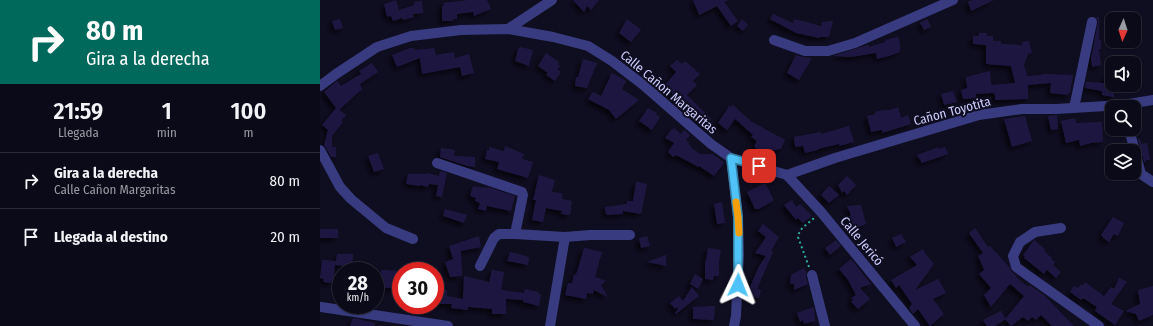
<!DOCTYPE html>
<html lang="es">
<head>
<meta charset="utf-8">
<style>
	:root { --surface:#0b0a18; --page:#191825; --text:#f1f3f6; --muted:#9a9aa2; --line:#2b2b37 }
	body { margin:0; font-family:"Fira Sans Condensed",sans-serif; background:var(--page); color:var(--text); height:100vh; display:flex; flex-direction:column; font-size:15px; white-space:nowrap }
	* { box-sizing:border-box; margin:0 }
	p { font-size:13px; color:var(--muted) }
	.icon { flex:none; width:22px; height:22px; fill:none; stroke:currentColor; stroke-width:2; stroke-linecap:round; stroke-linejoin:round }
	.map { position:relative; flex:1; overflow:hidden }
	.drawer { display:flex; flex-direction:column; background:var(--surface); width:320px }
	.drawer>* { flex:none }
	.guide { background:#00695c; color:#fff; overflow:hidden }
	.needle { width:26px; rotate:183deg }
	.tools { position:absolute; left:785px; top:12px; display:grid; gap:8px }
	.tools a { display:grid; place-items:center; width:36px; height:36px; border-radius:8px; background:var(--surface); box-shadow:0 1px 3px #0004,0 0 0 1px var(--line); font-size:20px }
	.speed { position:absolute; left:12px; top:262px; display:flex; gap:8px; font-size:20px; font-weight:700; text-align:center }
	.speed>* { display:grid; place-content:center; width:52px; height:52px; border-radius:50%; background:var(--surface); box-shadow:0 1px 3px #0004,0 0 0 1px var(--line); line-height:1 }
	.speed small { font-size:10px; font-weight:400 }
	.speed .limit { border:6px solid #d22; background:#fff; color:#111 }
	.pin { position:absolute; display:grid; place-items:center; width:34px; height:34px; color:#fff; margin:-17px; border-radius:8px; box-shadow:0 2px 6px #0006 }
	.me { position:absolute; width:44px; margin:-22px; rotate:2deg; stroke-linejoin:round; filter:drop-shadow(0 0 3px #0008) }
	.turn { display:flex; align-items:center; gap:14px; height:84px; padding:0 20px; font-size:18px }
	.turn .icon { width:52px; height:52px; stroke-width:2.5 }
	.turn b { display:block; font-size:28px; line-height:34px }
	.eta { display:flex; justify-content:space-evenly; align-items:center; height:68px; text-align:center }
	.eta b { font-size:24px; font-weight:600; line-height:28px }
	ul { padding:0; list-style:none }
	li { display:flex; align-items:center; gap:12px; height:56px; padding:0 20px; border-top:1px solid var(--line) }
	li div { flex:1 }
	li b { display:block; font-size:15px }
	li em { font-style:normal }
	main { display:flex; flex:1; min-height:0 }
	.map>svg:first-child { display:block }
</style>
</head>
<body>
<main>
<section class="drawer">
<div class="guide">
<div class="turn"><svg class="icon" aria-label="right" viewBox="0 0 24 24"><path d="M7 20v-9h11M14 6l5 5-5 5"/></svg><div><b>80 m</b>Gira a la derecha</div></div>
</div>
<div class="eta">
<div><b>21:59</b><p>Llegada</p></div>
<div><b>1</b><p>min</p></div>
<div><b>100</b><p>m</p></div>
</div>
<ul>
<li><svg class="icon" aria-label="right" viewBox="0 0 24 24"><path d="M7 20v-9h11M14 6l5 5-5 5"/></svg><div><b>Gira a la derecha</b><p>Calle Cañon Margaritas</p></div><em>80 m</em></li>
<li><svg class="icon" aria-label="arrive" viewBox="0 0 24 24"><path d="M6 21V4h12l-3 4 3 4H6"/></svg><div><b>Llegada al destino</b></div><em>20 m</em></li>
</ul>
</section>
<div class="map">
<svg width="833" height="326" viewBox="0 0 833 326">
	<defs>
		<filter id="shadow"><feDropShadow dx="-3.5" dy="3.5" stdDeviation="2" flood-color="#0009"/></filter>
	</defs>
	<rect width="100%" height="100%" fill="#0f0d20"/>
	<!-- building -->
	<g fill="#1f1941" filter="url(#shadow)">
		<path d="M76,0L79,10L94,5V2L102,1L103,13L93,14L94,17L83,20L82,18L73,21L71,16L67,17L64,4Z"/>
		<path d="M149,0H167L171,9L154,16L153,12L137,14V19H133V21H122V6H124L123,3Z"/>
		<path d="M253,0H279L271,10L267,6L264,12Z"/>
		<path d="M373,0H408L404,2L418,21L411,26L397,6L379,15Z"/>
		<path d="M652,0H674L651,11L648,2Z"/>
		<path d="M453,14L473,23L474,19L501,26L502,22L513,21L509,37H500L499,38L476,33L450,19Z"/>
		<path d="M775,17H779V40H781V49H779L781,65L772,67L771,58L778,23V20Z"/>
		<path d="M20,19L23,28L15,30L12,21Z"/>
		<path d="M307,19L321,30L311,42L299,33Z"/>
		<path d="M422,19L428,25L423,31L417,26Z"/>
		<path d="M607,19L611,27L604,30L600,23Z"/>
		<path d="M659,33H667V36H673V41H681V44L702,45V42L709,41L712,53L708,54L704,65L707,76L722,75V74H726L753,75L750,93H748V95L730,93L731,83L708,85V99L675,100V95H674V93L656,94V98L643,99L641,90L647,88L646,77L670,71L671,85L695,83L691,66L666,64V46L665,45L653,44V36H659Z"/>
		<path d="M578,37L580,44V52L569,56L557,59L556,53L531,57L513,56L544,46L548,45L549,47L565,42V40Z"/>
		<path d="M200,47L213,50L209,66L195,61L198,49Z"/>
		<path d="M90,48H94L95,50L114,48L116,55L134,52L135,58L149,54L154,73L142,76L140,67L102,74L100,58L77,67L72,55Z"/>
		<path d="M226,53L239,62L238,64L240,66L237,70L241,72L235,81L226,75L228,73L218,66Z"/>
		<path d="M476,55L483,57L492,58L479,80L467,73Z"/>
		<path d="M263,59L277,63L267,88L255,86L256,77H258Z"/>
		<path d="M357,60L362,64L365,61L380,74L373,81L377,85L367,95L391,119L384,126L354,96L346,84L356,72L350,66Z"/>
		<path d="M52,63L58,72L40,84L42,89L19,110L26,115L21,121L23,122L12,136V147H16V157H11L4,145L8,130L2,125L16,108L4,92L17,81L21,86L41,74L39,71Z"/>
		<path d="M292,73L306,81L302,89L319,100L296,119L289,110L268,99L273,92L281,96Z"/>
		<path d="M784,76H792V85H795L794,97L782,95V91L765,88L766,82L784,83Z"/>
		<path d="M633,91L637,102L624,105L621,94Z"/>
		<path d="M413,105L432,122L465,140L461,149L442,152L437,149L434,146L437,141L431,137L433,135L415,119L407,130L398,123L409,106L411,107Z"/>
		<path d="M578,107L581,118L588,115L591,124L562,133V130L551,132L547,116L555,114V112L563,110H570Z"/>
		<path d="M328,108L337,113L336,114L340,117L332,130L319,121Z"/>
		<path d="M737,115L738,129L731,130L728,116Z"/>
		<path d="M705,116L712,141L692,147L684,119Z"/>
		<path d="M755,118L756,123L782,122L783,142L771,143L760,146L759,140L746,143L741,121Z"/>
		<path d="M529,126L534,142L519,146V144L498,149V150L485,153L483,146L475,147L474,137L501,132V134Z"/>
		<path d="M354,128L361,134L364,130L370,135L366,140L369,142L368,144L371,146L370,147L380,154H392L397,157L404,163L394,176L379,166L378,167L373,164L356,155L353,157L348,152L354,143L345,138L352,129H353Z"/>
		<path d="M818,139H820L821,144L827,143L830,160H826V162H824Z"/>
		<path d="M185,146L204,154L202,159L213,162L208,178L177,169L179,162L165,159L167,150H169V147L184,151Z"/>
		<path d="M619,147V149L625,147L628,154L602,163L597,155Z"/>
		<path d="M121,148L135,150L134,156L155,157V167L147,166L120,157Z"/>
		<path d="M58,153L64,169L54,172L48,156Z"/>
		<path d="M120,171L127,173L122,197L116,196L118,185L109,184L108,187L100,185V186L86,184L88,174H107L108,173L119,176Z"/>
		<path d="M219,175L235,180L232,192L242,193V199L252,201L250,215L241,214L242,211L226,208L223,222L212,220L216,200H213Z"/>
		<path d="M527,176L536,185L527,195L524,191L522,193L518,185Z"/>
		<path d="M316,182L327,184L321,214L303,211V214L286,215L285,207L307,204V201H313Z"/>
		<path d="M445,183L453,198V201L439,209H435L427,192Z"/>
		<path d="M153,186L163,188V187L168,188V187L195,196L191,211L167,206L166,211L158,209L160,203L155,201L156,198L150,196Z"/>
		<path d="M509,186L519,195L509,203L501,195Z"/>
		<path d="M472,200L476,207L480,204L492,216L483,223L478,218L476,220L464,205Z"/>
		<path d="M402,202L405,223L397,224L394,204Z"/>
		<path d="M541,205L546,224L534,229L527,218L531,215L527,206Z"/>
		<path d="M125,209L147,215L144,223L123,216Z"/>
		<path d="M793,217L804,223L798,236L794,234L789,242L783,238V237L781,235Z"/>
		<path d="M443,224L459,237L451,251L453,252L437,289L441,290L439,298L434,297L432,299L426,296L428,287H430L438,268L446,256L435,253L446,237L438,231Z"/>
		<path d="M655,228L668,247L670,246L689,267L692,272L697,276L696,277L708,287L709,285L710,286H711L724,295L754,326H732L721,315L716,320L712,317L708,321L703,317L691,326L685,319L704,296L690,284L671,307L664,295L671,288L659,274L664,270L658,256L663,253L649,233Z"/>
		<rect x="0" y="229" width="18" height="9"/>
		<path d="M581,234L586,242L576,247L572,238Z"/>
		<path d="M159,236L161,247L141,251L142,276L130,277L125,262L133,259L129,246Z"/>
		<path d="M327,236L330,246L321,248L319,238Z"/>
		<path d="M516,240L521,246L510,255L505,248Z"/>
		<path d="M714,240L725,249L724,251L732,258L731,259L735,262L733,265L741,272L736,278L727,270L724,274L704,258L705,256L703,255Z"/>
		<path d="M264,248H265L282,252L275,277L286,281L281,285L288,297L274,290L273,294L267,293L266,299L245,295L248,283H252L254,274L256,275Z"/>
		<path d="M388,248L401,250L399,261V276H394L393,280L385,279V265Z"/>
		<path d="M603,249L607,256L614,264L595,290L618,279L626,293L613,299L624,314L610,326L598,309L593,314L589,308L592,304L579,285L576,288L571,280L597,265L590,257Z"/>
		<path d="M190,252L209,257L208,265L187,261Z"/>
		<path d="M17,254H33L32,267L15,265L13,283L3,282L4,279L0,278L2,260L16,261Z"/>
		<path d="M346,255V266L327,262Z"/>
		<path d="M531,259L551,284L540,288L550,299L538,309L531,302L533,300L531,298L536,295L528,280L519,269Z"/>
		<path d="M484,268L486,272V277L488,284L474,290V284H470L471,275Z"/>
		<path d="M61,270L80,271L78,289L60,287Z"/>
		<path d="M172,270L184,272L181,290L204,293L205,289L219,292L218,294H221L219,306L203,302V300L186,299V314H172V309L148,307V310L131,308L132,304H115V290H127V296L143,299L144,276L169,282Z"/>
		<path d="M375,274L383,279L378,289L370,284Z"/>
		<path d="M799,278L807,282L791,304L804,311L795,325L775,311L777,307L763,298L761,300L750,292L754,286L758,288L761,284L763,286L765,282L784,296L791,287L794,289Z"/>
		<path d="M833,286V315L819,321L816,314L805,311L820,304L818,290Z"/>
		<path d="M372,287L379,296L356,314L355,313L358,309L357,307L355,309L350,303L359,296L363,301Z"/>
		<path d="M395,306L394,320L373,319V307Z"/>
		<path d="M494,307L495,321L484,324L483,320L480,322L477,313Z"/>
		<path d="M681,311L686,319L675,326H667L663,320Z"/>
		<path d="M33,318L55,323V326H30Z"/>
	</g>
	<g fill="none" stroke-linecap="round" stroke-linejoin="round">
		<!-- path -->
		<path stroke="#2fb09f" stroke-width="2" stroke-dasharray="2 3" stroke-linecap="butt" d="M489,267L478,237C479,228 488,224 494,218"/>
		<!-- minor -->
		<g stroke="#383b7f" stroke-width="10">
			<path d="M188,29L232,0"/>
			<path d="M454,40L485,51H508L535,43L633,0"/>
			<path d="M0,86L16,74L57,47L91,36L141,30L188,29L233,37L268,46L292,61L322,84L391,144L411,158L467,175L501,212L595,326"/>
			<path d="M754,108L772,22"/>
			<path d="M809,129L821,174L833,182"/>
			<path d="M0,150L20,187L31,199L66,228L93,239"/>
			<path d="M411,158L418,217L419,254L416,316L414,326"/>
			<path d="M117,163L202,192L203,195L195,234"/>
			<path d="M467,175L515,158L659,115L702,109H736L803,105L833,100"/>
			<path d="M741,228L715,232L700,242L693,256L696,267L779,326"/>
			<path d="M160,266L174,238L179,234H195L245,237L270,235H310"/>
			<path d="M492,275L505,326"/>
			<path d="M1,307L128,326"/>
			<path d="M230,326L245,237"/>
		</g>
	</g>
	<g fill="none" stroke-linecap="round" stroke-linejoin="round">
		<defs>
			<path id="route" d="M418,285V217L411,158L439,166"/>
		</defs>
		<!-- route casing -->
		<use href="#route" stroke="#337fa1" stroke-width="10"/>
		<!-- route -->
		<use href="#route" stroke="#4fc3f7" stroke-width="7"/>
		<!-- slow -->
		<path stroke="#f59e0b" stroke-width="7" d="M416,202L418,217L419,233"/>
	</g>
	<g text-anchor="middle" dominant-baseline="central" stroke-width="4" stroke-linejoin="round" paint-order="stroke">
		<!-- street labels -->
		<g font-size="13" fill="#cfcdfe" stroke="#0f0d20">
			<text transform="translate(349 92) rotate(40)">Calle Cañon Margaritas</text>
			<text transform="translate(632 111) rotate(-15)">Cañon Toyotita</text>
			<text transform="translate(542 241) rotate(50)">Calle Jericó</text>
		</g>
	</g>
</svg>
<div class="tools">
<a><svg class="needle" viewBox="-14 -14 28 28"><path d="M0-13l5 13h-10z" fill="#e53935"/><path d="M0 13l5-13h-10z" fill="#9a9aa2"/></svg></a>
<a><svg class="icon" aria-label="sound" viewBox="0 0 24 24"><path d="M4 9h4l5-4v14l-5-4H4zM17 9q2 3 0 6"/></svg></a>
<a><svg class="icon" aria-label="search" viewBox="0 0 24 24"><circle cx="10" cy="10" r="6"/><path d="M15 15l6 6"/></svg></a>
<a><svg class="icon" aria-label="layers" viewBox="0 0 24 24"><path d="M12 4l9 5-9 5-9-5zM3 14l9 5 9-5"/></svg></a>
</div>
<div class="speed"><div>28<small>km/h</small></div><div class="limit">30</div></div>
<div class="pin" style="left:439px;top:166px;background:#d93025"><svg class="icon" aria-label="arrive" viewBox="0 0 24 24"><path d="M6 21V4h12l-3 4 3 4H6"/></svg></div>
<svg class="me" style="left:418px;top:285px" viewBox="-20 -20 40 40"><path d="M0-17L14 15 0 8-14 15z" fill="#4fc3f7" stroke="#fff" stroke-width="4"/></svg>
</div>
</main>
</body>
</html>
